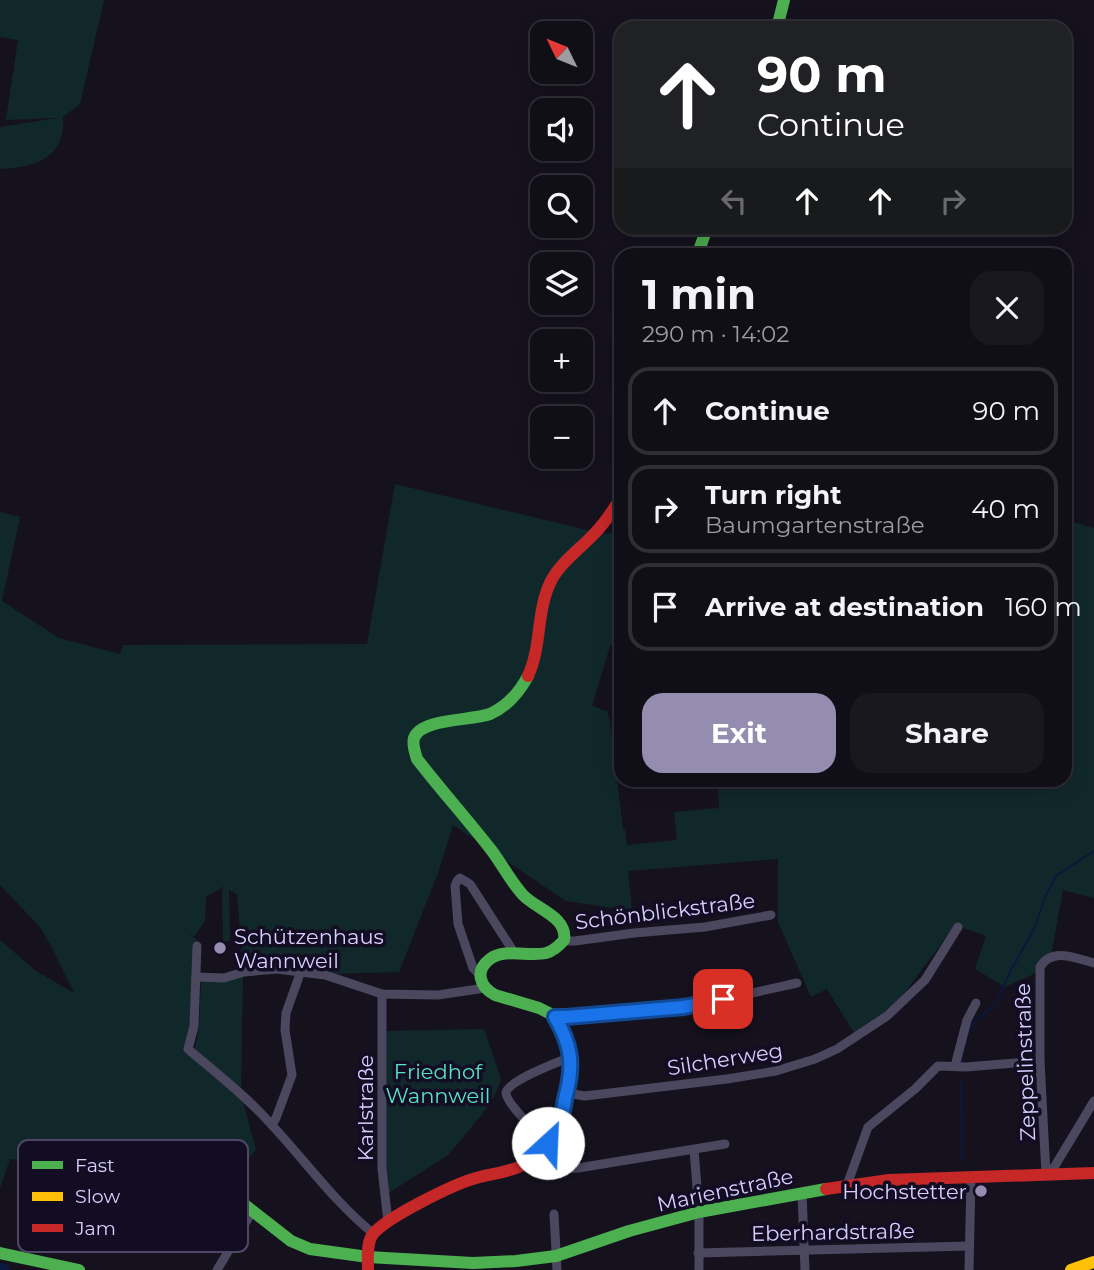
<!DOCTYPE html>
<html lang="en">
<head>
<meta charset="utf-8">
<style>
	:root { --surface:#100e16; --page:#19171f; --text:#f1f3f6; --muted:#9c9ca1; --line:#302e35; --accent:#948db0 }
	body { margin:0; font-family:Montserrat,sans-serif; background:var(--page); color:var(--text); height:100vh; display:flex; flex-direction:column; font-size:26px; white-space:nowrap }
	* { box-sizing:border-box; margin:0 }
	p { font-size:23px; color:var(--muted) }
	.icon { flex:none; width:38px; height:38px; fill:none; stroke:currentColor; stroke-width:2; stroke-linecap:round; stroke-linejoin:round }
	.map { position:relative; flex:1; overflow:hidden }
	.side { position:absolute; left:614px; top:248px; width:458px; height:539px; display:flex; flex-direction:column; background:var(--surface); border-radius:21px; box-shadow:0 4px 18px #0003,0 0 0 2px var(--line) }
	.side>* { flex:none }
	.hud { position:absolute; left:614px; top:21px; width:458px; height:214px; border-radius:21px; box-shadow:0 4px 18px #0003,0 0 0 2px var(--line); background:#202124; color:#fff; overflow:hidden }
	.needle { width:46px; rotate:313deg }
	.buttons { position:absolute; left:530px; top:21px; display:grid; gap:14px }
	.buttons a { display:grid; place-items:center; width:63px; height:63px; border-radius:14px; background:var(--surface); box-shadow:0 4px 18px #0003,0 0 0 2px var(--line); font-size:35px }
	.pin { position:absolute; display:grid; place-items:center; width:60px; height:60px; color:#fff; margin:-30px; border-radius:14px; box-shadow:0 4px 10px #0006 }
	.me { position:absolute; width:77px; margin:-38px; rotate:25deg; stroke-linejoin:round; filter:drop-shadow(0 0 5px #0008) }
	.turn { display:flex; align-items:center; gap:24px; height:147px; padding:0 28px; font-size:32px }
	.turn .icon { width:91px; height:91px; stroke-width:2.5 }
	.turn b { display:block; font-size:49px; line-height:60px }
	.lanes { display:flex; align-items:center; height:66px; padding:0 28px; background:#0003; justify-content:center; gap:35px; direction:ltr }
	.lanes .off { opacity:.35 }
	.round { display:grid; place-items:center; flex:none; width:74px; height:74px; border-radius:21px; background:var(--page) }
	.head { display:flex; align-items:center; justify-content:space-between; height:119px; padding:0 28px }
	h1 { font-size:42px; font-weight:700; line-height:52px }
	.button { display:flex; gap:14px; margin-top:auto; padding:14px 28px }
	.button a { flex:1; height:80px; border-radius:21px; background:var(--accent); color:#fff; font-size:28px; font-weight:700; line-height:80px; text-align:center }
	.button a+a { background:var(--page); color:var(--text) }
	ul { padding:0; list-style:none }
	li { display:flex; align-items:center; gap:21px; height:88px; margin:0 14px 10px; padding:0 14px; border:4px solid var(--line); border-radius:21px }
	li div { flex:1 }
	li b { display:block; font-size:26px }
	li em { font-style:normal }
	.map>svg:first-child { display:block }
</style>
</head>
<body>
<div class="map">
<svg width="1094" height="1270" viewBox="0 0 1094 1270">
	<rect width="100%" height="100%" fill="#15121e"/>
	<!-- green -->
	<g fill="#11282b">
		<path d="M0,0H104L80,104L63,117C65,159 35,167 0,169V127L57,118L6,120L18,40L0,37Z"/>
		<path d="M395,484L595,532L607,534L618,530L621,531V648L610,646L592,706L607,711L610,719L623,830H625L627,845L677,840L674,812L719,808L718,786L754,781L1066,780V520L1094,528V898L1063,890L1050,961L1036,973L1005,987L975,969L986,936L955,925L900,999L856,1036L827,989L811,997L778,922V859L628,871L632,911L566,901L453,825L438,873L399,972L327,974L243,968L237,894L229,890L230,941L223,942L222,889L225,888L223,887L206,897L205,921L194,937L181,928L197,940L196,977L188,1049L197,1052L195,1048L199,1027L201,981L243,973L241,1094L256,1150L238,1170L10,1159L0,1188V940L36,971L74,993L50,944L40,927L0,885V512L20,517L2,601L59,638L120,654L123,645L367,644Z"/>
		<path d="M484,1029L501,1079L496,1093L484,1112L448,1155L387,1194L384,1175L385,1031Z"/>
	</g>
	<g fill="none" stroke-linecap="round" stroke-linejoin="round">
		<!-- stream -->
		<g stroke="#0a183d" stroke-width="2">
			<path d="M961,1061L967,1036L971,1027L975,1021L993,1006L997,1001L1010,972L1036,925L1044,899L1056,876L1094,851"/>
			<path d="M961,1082L962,1161"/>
		</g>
		<!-- river -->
		<path stroke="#0a183d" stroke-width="12" d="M0,1269L4,1270"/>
		<!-- street -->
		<g stroke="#4a475f" stroke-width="9">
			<path d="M564,941H575L634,933L705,927L771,915"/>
			<path d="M197,946L194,1026L188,1049C216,1073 245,1095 269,1122C304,1159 334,1202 374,1234"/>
			<path d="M480,975L473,968L458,924L455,886L457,881L460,878L470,884L515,954"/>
			<path d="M196,977L224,978L244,972L277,969L325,975L382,994L438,995L485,988"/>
			<path d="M382,994V1169L388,1222"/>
			<path d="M555,1017H566L684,1008L797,983"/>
			<path d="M955,1066L967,1020L976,1003"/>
			<path d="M566,1093L585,1096L727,1079L776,1071L815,1059L837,1049L887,1016L925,980L958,927"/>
			<path d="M272,1125L276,1118L292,1075L285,1030L286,1013L301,971"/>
			<path d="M548,1143C539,1134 507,1105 506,1093C505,1082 560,1061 571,1057"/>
			<path d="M694,1150L699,1212V1270"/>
			<path d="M537,1157L549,1170L578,1168L725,1144"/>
			<path d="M1046,1174L1040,1061V967C1052,947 1075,958 1094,963"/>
			<path d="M1050,1174L1094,1101"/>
			<path d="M847,1185L868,1127L915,1089L938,1066L966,1067L1040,1061"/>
			<path d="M802,1193L805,1270"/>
			<path d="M554,1214L557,1270"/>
			<path d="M698,1253L969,1246"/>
			<path d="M217,1270L252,1212"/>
			<path d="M969,1270L971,1177"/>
		</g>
		<!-- fast -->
		<g stroke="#4caf50" stroke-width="12">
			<path d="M777,28L784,0"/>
			<path d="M697,256L707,228"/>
			<path d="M528,676C519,693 508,706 490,714C471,721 421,718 414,738C412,745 415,752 417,759C441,790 468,820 492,851C503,866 511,882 523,895C536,909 568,917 564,940C559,946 553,951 546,953C529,957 505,948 490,959C474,971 480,987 495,995L539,1008L551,1014L557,1020"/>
			<path d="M165,1181L210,1183L227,1191L291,1241L310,1249L368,1257L473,1263L516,1261L556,1256L629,1231L699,1212L826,1189"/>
			<path d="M0,1253L79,1270"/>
		</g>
		<!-- slow -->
		<path stroke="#ffc107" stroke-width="12" d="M1071,1270L1094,1262"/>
		<!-- jam -->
		<g stroke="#c62828" stroke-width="12">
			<path d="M528,676C542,646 536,611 551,581C561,562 580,549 595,533C605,523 613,510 621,498"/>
			<path d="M826,1189L889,1180L1094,1173"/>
			<path d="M368,1270C368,1259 366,1243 373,1234C387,1217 454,1184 476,1178C494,1173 515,1172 531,1160C555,1144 564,1113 568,1086C572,1062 571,1040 557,1020"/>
		</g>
	</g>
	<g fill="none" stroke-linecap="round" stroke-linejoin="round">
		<defs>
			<path id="route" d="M548,1143C552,1135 558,1127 561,1118C564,1110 564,1100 567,1091C574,1061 570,1043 555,1017H566L684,1007L723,999"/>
		</defs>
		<!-- route casing -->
		<use href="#route" stroke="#114b97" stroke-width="18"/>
		<!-- route -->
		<use href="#route" stroke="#1a73e8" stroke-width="12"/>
	</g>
	<!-- markers -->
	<g fill="#948db0" stroke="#120d23" stroke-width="2.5">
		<circle cx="220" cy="948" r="7"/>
		<circle cx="981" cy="1191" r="7"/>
	</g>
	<g text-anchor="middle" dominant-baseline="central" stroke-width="7" stroke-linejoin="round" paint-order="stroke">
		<!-- street labels -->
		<g font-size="21" fill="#d8cfff" stroke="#120d23">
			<text transform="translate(665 911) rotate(-7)">Schönblickstraße</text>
			<text transform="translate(725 1059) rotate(-9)">Silcherweg</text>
			<text transform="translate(1025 1062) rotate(-92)">Zeppelinstraße</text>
			<text transform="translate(365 1108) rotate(-90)">Karlstraße</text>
			<text transform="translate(725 1190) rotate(-12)">Marienstraße</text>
			<text transform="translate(833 1232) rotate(-1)">Eberhardstraße</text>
		</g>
		<!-- poi labels -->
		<g font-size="21" fill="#d8cfff" stroke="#120d23" text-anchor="start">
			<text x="234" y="936">Schützenhaus<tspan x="234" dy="24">Wannweil</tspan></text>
			<text x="967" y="1191" text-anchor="end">Hochstetter</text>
		</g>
		<!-- park labels -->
		<g font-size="21" fill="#59e1c8" stroke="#120d23">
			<text x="438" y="1071">Friedhof<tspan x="438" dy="24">Wannweil</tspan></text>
		</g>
	</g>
	<!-- legend -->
	<rect x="18" y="1140" width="230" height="112" rx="10" fill="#120d23" stroke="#4d4765" stroke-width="2"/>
	<rect x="32" y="1161" width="31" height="8" fill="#4caf50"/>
	<rect x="32" y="1192" width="31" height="9" fill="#ffc107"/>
	<rect x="32" y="1224" width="31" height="8" fill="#c62828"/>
	<g font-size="19" fill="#d8cfff">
		<text x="75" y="1172">Fast</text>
		<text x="75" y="1203">Slow</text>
		<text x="75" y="1235">Jam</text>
	</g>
</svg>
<div class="buttons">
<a><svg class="needle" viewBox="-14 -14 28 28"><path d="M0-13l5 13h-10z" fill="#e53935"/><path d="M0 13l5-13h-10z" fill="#9c9ca1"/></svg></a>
<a><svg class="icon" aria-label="sound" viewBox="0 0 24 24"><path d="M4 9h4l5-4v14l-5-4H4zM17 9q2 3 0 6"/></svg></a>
<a><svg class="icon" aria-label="search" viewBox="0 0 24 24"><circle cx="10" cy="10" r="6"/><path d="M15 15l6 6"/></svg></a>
<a><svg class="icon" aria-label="layers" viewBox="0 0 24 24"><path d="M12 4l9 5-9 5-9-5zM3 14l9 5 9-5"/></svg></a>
<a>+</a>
<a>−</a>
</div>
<div class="pin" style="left:723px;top:999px;background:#d93025"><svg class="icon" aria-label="arrive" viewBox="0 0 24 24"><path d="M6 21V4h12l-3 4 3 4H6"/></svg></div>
<svg class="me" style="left:548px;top:1143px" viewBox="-20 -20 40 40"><circle r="19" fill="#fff"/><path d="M0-13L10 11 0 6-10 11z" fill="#1a73e8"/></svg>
<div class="hud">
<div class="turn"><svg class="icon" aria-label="ahead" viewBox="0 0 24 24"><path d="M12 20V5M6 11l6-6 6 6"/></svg><div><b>90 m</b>Continue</div></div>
<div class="lanes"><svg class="icon off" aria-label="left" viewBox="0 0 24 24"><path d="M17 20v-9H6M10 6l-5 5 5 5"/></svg><svg class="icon" aria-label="ahead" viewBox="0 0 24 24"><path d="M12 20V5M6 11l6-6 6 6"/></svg><svg class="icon" aria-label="ahead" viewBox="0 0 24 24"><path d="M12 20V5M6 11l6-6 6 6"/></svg><svg class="icon off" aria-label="right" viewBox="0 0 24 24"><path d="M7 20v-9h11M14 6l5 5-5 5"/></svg></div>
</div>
<section class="side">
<div class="head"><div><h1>1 min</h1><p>290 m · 14:02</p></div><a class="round"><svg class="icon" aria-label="close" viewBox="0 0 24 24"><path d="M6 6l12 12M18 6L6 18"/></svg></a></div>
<ul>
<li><svg class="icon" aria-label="ahead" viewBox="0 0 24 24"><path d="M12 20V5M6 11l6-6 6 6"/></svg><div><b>Continue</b></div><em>90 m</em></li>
<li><svg class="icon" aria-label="right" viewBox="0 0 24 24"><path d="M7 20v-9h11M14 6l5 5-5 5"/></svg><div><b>Turn right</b><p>Baumgartenstraße</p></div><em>40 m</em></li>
<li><svg class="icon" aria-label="arrive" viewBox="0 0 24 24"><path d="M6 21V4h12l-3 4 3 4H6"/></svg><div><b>Arrive at destination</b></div><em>160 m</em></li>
</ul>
<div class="button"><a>Exit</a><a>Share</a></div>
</section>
</div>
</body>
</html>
